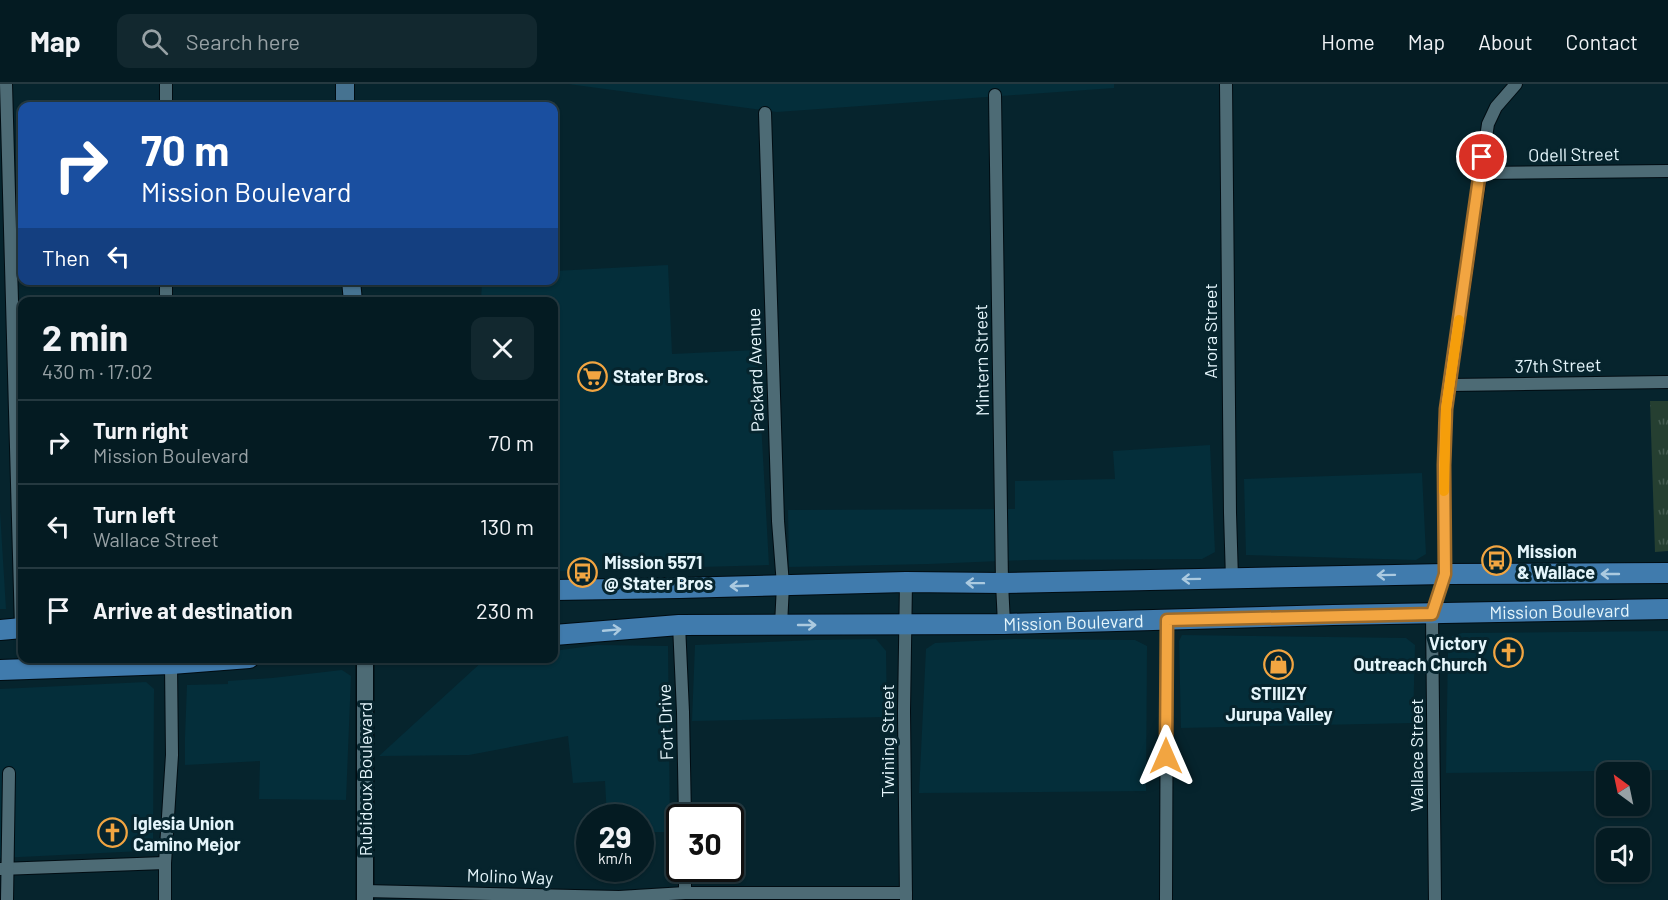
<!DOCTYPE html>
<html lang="en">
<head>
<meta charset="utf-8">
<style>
	:root { --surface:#041b22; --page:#12282f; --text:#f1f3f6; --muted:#97a1a5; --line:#253940 }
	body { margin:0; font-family:Barlow,sans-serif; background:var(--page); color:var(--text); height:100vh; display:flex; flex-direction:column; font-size:22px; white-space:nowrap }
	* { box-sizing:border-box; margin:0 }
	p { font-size:20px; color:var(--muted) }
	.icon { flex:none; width:33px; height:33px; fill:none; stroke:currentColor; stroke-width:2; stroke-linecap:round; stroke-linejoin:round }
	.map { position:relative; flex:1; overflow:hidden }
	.sheet { position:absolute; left:18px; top:213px; width:540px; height:366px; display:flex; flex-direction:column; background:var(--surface); border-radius:12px; box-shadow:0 2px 4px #0004,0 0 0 2px var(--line) }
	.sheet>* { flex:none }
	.hud { position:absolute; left:18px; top:18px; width:540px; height:183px; border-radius:12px; box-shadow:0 2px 4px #0004,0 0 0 2px var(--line); background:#1a4fa0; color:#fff; overflow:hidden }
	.needle { width:39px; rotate:327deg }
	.fabs { position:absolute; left:1596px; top:678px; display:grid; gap:12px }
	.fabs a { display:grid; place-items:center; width:54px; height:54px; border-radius:12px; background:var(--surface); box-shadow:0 2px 4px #0004,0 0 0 2px var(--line); font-size:30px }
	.speed { position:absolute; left:576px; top:720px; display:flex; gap:12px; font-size:30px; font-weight:700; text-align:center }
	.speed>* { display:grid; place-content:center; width:78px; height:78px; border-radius:50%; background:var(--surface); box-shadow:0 2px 4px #0004,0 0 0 2px var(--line); line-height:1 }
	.speed small { font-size:15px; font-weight:400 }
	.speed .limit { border:3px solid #111; border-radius:9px; background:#fff; color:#111 }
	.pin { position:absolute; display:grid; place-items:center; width:51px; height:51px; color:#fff; margin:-26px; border:3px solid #fff; border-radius:50%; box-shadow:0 2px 6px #0007 }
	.me { position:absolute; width:66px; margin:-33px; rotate:0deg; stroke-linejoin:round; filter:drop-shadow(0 0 4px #0008) }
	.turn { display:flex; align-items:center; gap:21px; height:126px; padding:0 24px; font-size:27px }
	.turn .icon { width:78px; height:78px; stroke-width:2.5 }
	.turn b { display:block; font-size:42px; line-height:51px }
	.then { display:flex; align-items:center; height:57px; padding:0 24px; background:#0003; gap:12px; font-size:22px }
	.round { display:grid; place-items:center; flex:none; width:63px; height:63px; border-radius:12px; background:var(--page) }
	.headline { display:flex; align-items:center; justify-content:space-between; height:102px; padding:0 24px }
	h1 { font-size:36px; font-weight:700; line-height:45px }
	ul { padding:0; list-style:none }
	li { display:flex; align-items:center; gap:18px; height:84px; padding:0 24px; border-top:2px solid var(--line) }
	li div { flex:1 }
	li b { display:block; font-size:22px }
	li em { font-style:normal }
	header { display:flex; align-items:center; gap:36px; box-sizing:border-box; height:84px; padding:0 30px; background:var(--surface); border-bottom:2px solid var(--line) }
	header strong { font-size:28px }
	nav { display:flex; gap:33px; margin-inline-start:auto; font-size:21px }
	.search { width:420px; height:54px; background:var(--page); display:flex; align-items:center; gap:15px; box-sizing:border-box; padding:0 21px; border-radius:12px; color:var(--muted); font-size:22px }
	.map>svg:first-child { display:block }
</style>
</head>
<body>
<header>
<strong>Map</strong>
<div class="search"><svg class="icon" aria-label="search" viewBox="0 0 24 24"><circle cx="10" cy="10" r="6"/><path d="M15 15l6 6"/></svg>Search here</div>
<nav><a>Home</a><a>Map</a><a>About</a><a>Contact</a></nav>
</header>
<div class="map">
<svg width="1668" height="816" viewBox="0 0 1668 816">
	<defs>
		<pattern id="park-tufts" width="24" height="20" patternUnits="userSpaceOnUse" patternTransform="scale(1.5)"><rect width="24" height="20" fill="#253f31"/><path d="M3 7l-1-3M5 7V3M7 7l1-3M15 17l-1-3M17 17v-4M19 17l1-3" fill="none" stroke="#445b50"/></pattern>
	</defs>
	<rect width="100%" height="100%" fill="#06242d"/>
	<!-- built -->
	<g fill="#042e3a">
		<path d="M568,0H1114V4L777,28Z"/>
		<path d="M668,181L672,270L757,266L769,481L554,487V218L481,217L482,197L554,196V187Z"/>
		<path d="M1210,361L1215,468L1202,475L1027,476L929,480L789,483L788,426L1015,425V397L1115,395L1113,367Z"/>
		<path d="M1422,389L1426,470L1416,476L1246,471L1244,395Z"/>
		<path d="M0,427L6,525H0Z"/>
		<path d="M1668,547V686L1446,689L1448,565L1452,552L1462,549Z"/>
		<path d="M1182,551L1406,554L1415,561L1413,639L1181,644L1179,557Z"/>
		<path d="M876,555L886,567L887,633L692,637L695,561L815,556Z"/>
		<path d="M1013,555L1135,556L1147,562L1146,707L919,709L926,565L935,559Z"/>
		<path d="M597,561L668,562L670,748H641L640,734L607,733L605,697L573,699L568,652L469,671L379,672L485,575L554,574V567Z"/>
		<path d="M342,586L351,592L346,716L259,715L260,677L185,681V653L187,601L228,600V597L272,594Z"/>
		<path d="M146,598L154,605L153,759L147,766L142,767L0,774V605Z"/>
	</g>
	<!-- park -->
	<path fill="url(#park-tufts)" d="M1650,317H1668V467L1655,468Z"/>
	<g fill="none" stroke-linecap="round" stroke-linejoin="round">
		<defs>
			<g id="minor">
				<path d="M6,0L21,544"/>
				<path d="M1226,0L1230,429L1232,495"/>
				<path d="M995,11L1002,499L1004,540"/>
				<path d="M166,22V0"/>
				<path d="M765,29L778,437L783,501L781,541"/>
				<path d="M1480,89L1668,87"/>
				<path d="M166,218V196"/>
				<path d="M1449,301L1668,298"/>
				<path d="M679,541L683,628L685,734"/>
				<path d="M685,784V809"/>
				<path d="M0,785L165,779"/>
				<path d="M365,807L619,813L685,809H906"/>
				<path d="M906,815L904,627L906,498"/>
				<path d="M7,816L9,689"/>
				<path d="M165,816V779L172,671L171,580"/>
				<path d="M1166,816L1167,535"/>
				<path d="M1435,816L1432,530L1445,490L1444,360L1446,325L1488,40L1496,23L1516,0"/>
			</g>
			<path id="tertiary" d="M365,816V574"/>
			<g id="secondary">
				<path d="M345,0V22"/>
				<path d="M351,196L353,218"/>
			</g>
			<g id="primary">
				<path d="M554,506L679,504L906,498L1002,499L1445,490L1668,489"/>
				<path d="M0,546L22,544"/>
				<path id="s1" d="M554,551L679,541L1004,540L1333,531L1668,525"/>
				<path d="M0,586L171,580L249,574"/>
			</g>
		</defs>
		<!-- minor casing -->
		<use href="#minor" stroke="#000c12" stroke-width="14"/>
		<!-- tertiary casing -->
		<use href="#tertiary" stroke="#000c12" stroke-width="19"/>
		<!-- secondary casing -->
		<use href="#secondary" stroke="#000c12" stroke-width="20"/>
		<!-- primary casing -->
		<use href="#primary" stroke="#000c12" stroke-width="22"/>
		<!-- minor -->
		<use href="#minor" stroke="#4d6b75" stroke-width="12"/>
		<!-- tertiary -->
		<use href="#tertiary" stroke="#4d6b75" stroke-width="16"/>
		<!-- secondary -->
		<use href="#secondary" stroke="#467391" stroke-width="18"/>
		<!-- primary -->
		<use href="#primary" stroke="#407bad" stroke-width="20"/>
	</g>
	<!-- one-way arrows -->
	<defs><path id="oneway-shaft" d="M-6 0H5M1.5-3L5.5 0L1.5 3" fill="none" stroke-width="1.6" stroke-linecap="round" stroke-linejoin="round" transform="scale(1.5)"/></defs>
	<g stroke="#abcae0">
		<use href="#oneway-shaft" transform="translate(1610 490) rotate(180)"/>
		<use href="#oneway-shaft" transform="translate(1386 491) rotate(179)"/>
		<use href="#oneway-shaft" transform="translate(1191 495) rotate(179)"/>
		<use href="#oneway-shaft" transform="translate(975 499) rotate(-179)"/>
		<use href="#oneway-shaft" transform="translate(739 502) rotate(178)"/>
		<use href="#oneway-shaft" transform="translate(807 541)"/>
		<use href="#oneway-shaft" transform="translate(612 546) rotate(-5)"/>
	</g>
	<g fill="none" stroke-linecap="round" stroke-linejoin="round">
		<defs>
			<path id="route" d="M1166,672L1167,536L1432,530L1445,490L1444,381L1446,325L1482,73"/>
		</defs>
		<!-- route casing -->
		<use href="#route" stroke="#9d6b2a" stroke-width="15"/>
		<!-- route -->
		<use href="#route" stroke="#f2a541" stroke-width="10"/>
		<!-- slow -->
		<path stroke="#f59e0b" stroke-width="10" d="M1444,407L1446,325L1459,236"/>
	</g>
	<!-- icons -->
	<defs>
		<symbol id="supermarket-ring" viewBox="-11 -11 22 22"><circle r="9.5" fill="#06242d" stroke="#f2a541" stroke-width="1.5"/><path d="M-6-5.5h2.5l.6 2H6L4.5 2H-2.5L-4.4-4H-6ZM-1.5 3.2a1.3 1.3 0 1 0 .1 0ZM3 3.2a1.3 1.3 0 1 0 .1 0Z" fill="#f2a541"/></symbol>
		<symbol id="bus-ring" viewBox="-11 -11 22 22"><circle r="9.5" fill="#06242d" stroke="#f2a541" stroke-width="1.5"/><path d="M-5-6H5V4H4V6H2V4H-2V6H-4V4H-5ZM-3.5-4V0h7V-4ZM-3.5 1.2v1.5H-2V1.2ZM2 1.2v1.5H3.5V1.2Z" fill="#f2a541"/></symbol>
		<symbol id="church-ring" viewBox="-11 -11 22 22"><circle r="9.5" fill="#06242d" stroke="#f2a541" stroke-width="1.5"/><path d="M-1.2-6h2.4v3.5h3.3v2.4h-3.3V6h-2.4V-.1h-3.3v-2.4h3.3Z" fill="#f2a541"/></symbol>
		<symbol id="shop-ring" viewBox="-11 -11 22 22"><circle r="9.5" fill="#06242d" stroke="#f2a541" stroke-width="1.5"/><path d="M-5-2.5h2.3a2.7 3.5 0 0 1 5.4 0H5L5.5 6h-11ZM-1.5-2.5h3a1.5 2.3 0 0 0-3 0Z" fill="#f2a541"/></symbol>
	</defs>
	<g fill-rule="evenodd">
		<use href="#supermarket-ring" x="576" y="276" width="33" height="33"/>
		<use href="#bus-ring" x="1480" y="460" width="33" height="33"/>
		<use href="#bus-ring" x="566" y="472" width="33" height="33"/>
		<use href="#church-ring" x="1492" y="552" width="33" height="33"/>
		<use href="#shop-ring" x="1262" y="564" width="33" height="33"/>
		<use href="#church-ring" x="96" y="732" width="33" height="33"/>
	</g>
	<g text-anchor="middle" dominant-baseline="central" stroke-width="6" stroke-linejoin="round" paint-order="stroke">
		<!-- street labels -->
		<g font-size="18" fill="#e4f5fb" stroke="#06242d">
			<text transform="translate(1574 70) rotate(-1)">Odell Street</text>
			<text transform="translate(1210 247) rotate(-90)">Arora Street</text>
			<text transform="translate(981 276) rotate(-91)">Mintern Street</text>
			<text transform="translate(1558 281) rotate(-1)">37th Street</text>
			<text transform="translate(755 286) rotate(-92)">Packard Avenue</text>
			<text stroke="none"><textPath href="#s1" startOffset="1006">Mission Boulevard</textPath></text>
			<text stroke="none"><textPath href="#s1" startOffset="520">Mission Boulevard</textPath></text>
			<text transform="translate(665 638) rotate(-92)">Fort Drive</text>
			<text transform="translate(887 657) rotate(-90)">Twining Street</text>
			<text transform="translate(1416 671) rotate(-90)">Wallace Street</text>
			<text transform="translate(365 695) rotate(-90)">Rubidoux Boulevard</text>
			<text transform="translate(510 792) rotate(2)">Molino Way</text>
		</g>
		<!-- poi labels -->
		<g font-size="18" font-weight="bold" fill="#e4f5fb" stroke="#06242d" text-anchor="start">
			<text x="613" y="292">Stater Bros.</text>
			<text x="1517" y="467">Mission<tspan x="1517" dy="21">&amp; Wallace</tspan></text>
			<text x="604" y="478">Mission 5571<tspan x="604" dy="21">@ Stater Bros</tspan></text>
			<text x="1487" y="559" text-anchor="end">Victory<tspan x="1487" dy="21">Outreach Church</tspan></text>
			<text x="1279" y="609" text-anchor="middle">STIIIZY<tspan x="1279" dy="21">Jurupa Valley</tspan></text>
			<text x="133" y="739">Iglesia Union<tspan x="133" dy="21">Camino Mejor</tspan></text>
		</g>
	</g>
</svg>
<div class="fabs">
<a><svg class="needle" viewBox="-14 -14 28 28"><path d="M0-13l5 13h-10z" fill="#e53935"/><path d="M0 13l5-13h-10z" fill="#97a1a5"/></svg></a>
<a><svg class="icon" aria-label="sound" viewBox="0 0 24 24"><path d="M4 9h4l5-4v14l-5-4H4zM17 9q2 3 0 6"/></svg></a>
</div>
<div class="speed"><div>29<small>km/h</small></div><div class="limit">30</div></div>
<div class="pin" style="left:1482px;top:73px;background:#d93025"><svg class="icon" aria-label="arrive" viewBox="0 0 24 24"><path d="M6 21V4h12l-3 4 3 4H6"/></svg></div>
<svg class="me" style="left:1166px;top:672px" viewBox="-20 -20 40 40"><path d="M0-17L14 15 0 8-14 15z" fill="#f2a541" stroke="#fff" stroke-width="4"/></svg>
<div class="hud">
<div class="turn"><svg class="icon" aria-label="right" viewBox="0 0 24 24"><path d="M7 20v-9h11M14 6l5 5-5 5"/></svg><div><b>70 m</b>Mission Boulevard</div></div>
<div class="then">Then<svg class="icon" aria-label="left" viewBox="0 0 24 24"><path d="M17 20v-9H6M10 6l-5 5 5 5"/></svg></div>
</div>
<section class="sheet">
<div class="headline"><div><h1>2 min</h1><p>430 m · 17:02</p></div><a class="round"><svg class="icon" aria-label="close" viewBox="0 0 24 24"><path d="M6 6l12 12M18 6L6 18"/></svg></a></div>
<ul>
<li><svg class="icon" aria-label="right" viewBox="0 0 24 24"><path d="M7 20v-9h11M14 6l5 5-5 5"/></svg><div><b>Turn right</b><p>Mission Boulevard</p></div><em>70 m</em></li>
<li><svg class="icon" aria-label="left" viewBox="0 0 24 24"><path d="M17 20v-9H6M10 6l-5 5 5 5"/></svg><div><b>Turn left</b><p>Wallace Street</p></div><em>130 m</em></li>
<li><svg class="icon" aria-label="arrive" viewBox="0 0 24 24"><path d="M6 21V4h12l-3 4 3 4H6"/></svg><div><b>Arrive at destination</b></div><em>230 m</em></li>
</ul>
</section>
</div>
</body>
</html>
